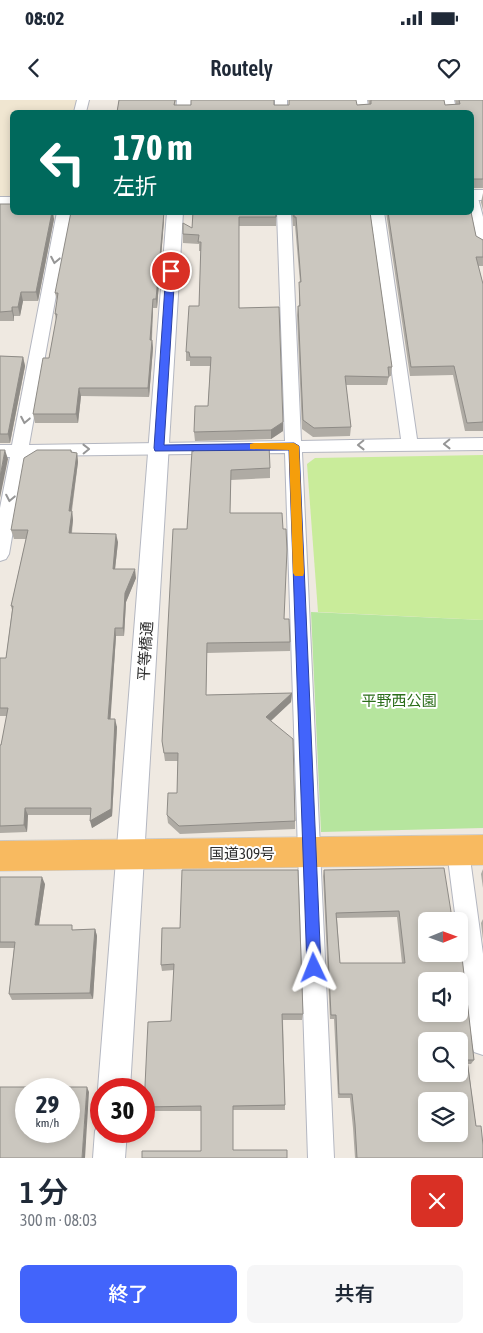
<!DOCTYPE html>
<html lang="ja">
<head>
<meta charset="utf-8">
<style>
	:root { --surface:#fff; --page:#f6f6f7; --text:#1f2937; --muted:#747a83; --accent:#4264fb }
	body { margin:0; font-family:"Asap Condensed","Noto Sans JP",sans-serif; background:var(--page); color:var(--text); height:100vh; display:flex; flex-direction:column; font-size:19px; white-space:nowrap }
	* { box-sizing:border-box; margin:0 }
	p { font-size:16px; color:var(--muted) }
	.icon { flex:none; width:28px; height:28px; fill:none; stroke:currentColor; stroke-width:2; stroke-linecap:round; stroke-linejoin:round }
	.map { position:relative; height:1058px; overflow:hidden }
	.details { display:flex; flex-direction:column; background:var(--surface); flex:1 }
	.details>* { flex:none }
	.top-card { position:absolute; left:10px; top:10px; width:464px; height:105px; border-radius:8px; box-shadow:0 2px 8px #0003; background:#00695c; color:#fff; overflow:hidden }
	.needle { width:32px; rotate:89deg }
	.controls { position:absolute; left:418px; top:812px; display:grid; gap:10px }
	.controls a { display:grid; place-items:center; width:50px; height:50px; border-radius:8px; background:var(--surface); box-shadow:0 2px 8px #0003; font-size:25px }
	.speed { position:absolute; left:15px; top:978px; display:flex; gap:10px; font-size:25px; font-weight:700; text-align:center }
	.speed>* { display:grid; place-content:center; width:65px; height:65px; border-radius:50%; background:var(--surface); box-shadow:0 2px 8px #0003; line-height:1 }
	.speed small { font-size:12px; font-weight:400 }
	.speed .limit { border:8px solid #d22; background:#fff; color:#111 }
	.pin { position:absolute; display:grid; place-items:center; width:42px; height:42px; color:#fff; margin:-21px; border:2px solid #fff; border-radius:50%; box-shadow:0 1px 5px #0007 }
	.me { position:absolute; width:55px; margin:-28px; rotate:358deg; stroke-linejoin:round; filter:drop-shadow(0 0 4px #0008) }
	.turn { display:flex; align-items:center; gap:18px; height:105px; padding:0 20px; font-size:22px }
	.turn .icon { width:65px; height:65px; stroke-width:2.5 }
	.turn b { display:block; font-size:35px; line-height:42px }
	.round { display:grid; place-items:center; flex:none; width:52px; height:52px; border-radius:8px; background:var(--page) }
	.head { display:flex; align-items:center; justify-content:space-between; height:85px; padding:0 20px }
	h1 { font-size:30px; font-weight:600; line-height:38px }
	.action { display:flex; gap:10px; margin-top:auto; padding:10px 20px }
	.action a { flex:1; height:58px; border-radius:8px; background:var(--accent); color:#fff; font-size:20px; font-weight:600; line-height:58px; text-align:center }
	.action a+a { background:var(--page); color:var(--text) }
	.status { display:flex; justify-content:space-between; align-items:center; height:35px; padding:0 25px; background:var(--surface); direction:ltr }
	.status svg { height:14px; fill:currentColor }
	header { display:flex; justify-content:space-between; align-items:center; height:65px; padding:0 20px; background:var(--surface); font-size:22px; font-weight:600 }
	.map>svg:first-child { display:block }
</style>
</head>
<body>
<div class="status"><b>08:02</b><svg viewBox="0 0 49 12"><path d="M0 12V9h3v3zM5 12V6h3v6zM10 12V3h3v9zM15 12V0h3v12zM26 1h20v11H26zM47 4h2v5h-2z"/></svg></div>
<header><svg class="icon" aria-label="back" viewBox="0 0 24 24"><path d="M15 5l-7 7 7 7"/></svg>Routely<svg class="icon" aria-label="heart" viewBox="0 0 24 24"><path d="M12 20l-8-8c-3-5 5-10 8-4 3-6 11-1 8 4z"/></svg></header>
<div class="map">
<svg width="483" height="1058" viewBox="0 0 483 1058">
	<rect width="100%" height="100%" fill="#efe9e1"/>
	<!-- education -->
	<path fill="#f0e6d1" d="M0,0H81L79,12H12V98H0Z"/>
	<!-- green -->
	<path fill="#b6e59e" d="M311,512L483,520V728L321,732Z"/>
	<!-- pitch -->
	<path fill="#c9ec9a" d="M483,355V520L318,512L307,364L315,358Z"/>
	<g fill="none" stroke-linecap="round" stroke-linejoin="round">
		<defs>
			<g id="minor">
				<path d="M77,0H89L86,12H74Z"/>
				<rect x="275" y="0" width="12" height="12"/>
				<path d="M355,0H367L369,12H357Z"/>
				<path d="M442,0H454L457,12H445Z"/>
				<path d="M471,90L477,94L483,117V149L476,145L469,112H471Z"/>
				<path d="M57,112H71L29,345L285,341L277,112H291L301,341L401,339L370,112H384L417,339L483,338V350L302,352L334,1058H308L285,353L26,356L9,454L6,459L0,461V408L10,357H0V345H12Z"/>
				<path d="M458,741L466,744L469,751L483,854V955L474,952L471,943L459,845V821H456L447,751L450,744Z"/>
			</g>
			<g id="tertiary">
				<path d="M177,0H191L190,12H176Z"/>
				<rect x="471" y="90" width="12" height="10"/>
				<rect x="0" y="97" width="12" height="10"/>
				<path d="M167,112H183L130,989H101V996L98,989Z"/>
				<path d="M101,1019V1031H127L125,1058H93L95,1031Z"/>
			</g>
			<path id="trunk" d="M483,735V765L0,771V741Z"/>
		</defs>
		<!-- minor casing -->
		<use href="#minor" stroke="#b4b7c1" stroke-width="2"/>
		<!-- tertiary casing -->
		<use href="#tertiary" stroke="#b4b7c1" stroke-width="2"/>
		<!-- trunk casing -->
		<use href="#trunk" stroke="#c9c9c9" stroke-width="1"/>
		<!-- minor -->
		<use href="#minor" fill="#fff" fill-rule="evenodd"/>
		<!-- tertiary -->
		<use href="#tertiary" fill="#fff" fill-rule="evenodd"/>
		<!-- trunk -->
		<use href="#trunk" fill="#f8ba60" fill-rule="evenodd"/>
	</g>
	<!-- wall -->
	<g fill="#afaba4" fill-rule="evenodd">
		<path d="M119,0H176L175,5H357L369,4L368,0H444L445,5L456,4L455,0H483V88H471V12H117Z"/>
		<path d="M483,93V110L481,102Z"/>
		<path d="M0,104L12,112L54,119L38,201H23L20,216H14V221H0Z"/>
		<path d="M193,112H276V126H239V208L283,331L271,339L195,341L194,332L208,306L210,266H190V261H186V252L199,206L201,151H199V144L183,143V134L192,128Z"/>
		<path d="M292,112H370L392,267L391,276H389L387,285H346L351,327L350,336L313,337L302,329L297,215L298,206H299V191L300,182L295,126H293Z"/>
		<path d="M386,112H471L476,136L483,140V166H478L483,184V331H465L453,275L410,276Z"/>
		<path d="M164,120L157,208H153L152,240L153,248L149,297L81,296L78,323H35L33,314L49,258L56,221L55,214L57,201L55,193Z"/>
		<path d="M0,256L23,257L25,266L10,343H0Z"/>
		<path d="M71,350L72,352L77,353L78,362L72,411L73,420L72,433L118,442L115,469L136,478L126,502L124,536H116L110,619L117,627L112,716L92,728L90,715H28L27,732L0,733V645H1L7,616H0V558H6L12,510L11,506L26,439H14L11,430Z"/>
		<path d="M194,351L270,368V378L231,380L230,413L284,519L290,542V551L207,553L206,595L292,593L291,602L271,621L295,721V729L180,734L168,723L167,715L177,693L178,661H165L162,641L187,429Z"/>
		<path d="M483,769V788L481,774Z"/>
		<path d="M324,770L452,818L460,840L474,960L471,964H468L476,1026L483,1058H355L353,1028L350,998H338L334,919H330L323,776ZM397,817L402,863H340L337,818Z"/>
		<path d="M0,777L45,784L39,825L74,830L95,829L97,836L93,899L12,900L9,894L14,848H0Z"/>
		<path d="M483,819V840L481,823Z"/>
		<path d="M162,828L303,914L302,920H283L285,1005V1010H233L201,1051V1011H146L144,1007L171,921L174,870L162,871L161,865Z"/>
	</g>
	<!-- shaded-wall -->
	<g fill="#8e8b86">
		<path d="M52,112H53L54,119L38,201L36,192Z"/>
		<path d="M164,112V120L157,208L156,199Z"/>
		<path d="M21,192L23,201L20,216L18,207Z"/>
		<path d="M153,199V208L151,248L150,240Z"/>
		<path d="M12,207L14,216V221L12,211Z"/>
		<path d="M152,240L153,248L149,297L148,288Z"/>
		<path d="M23,257L25,266L10,343L8,334Z"/>
		<path d="M79,288L81,296L78,323L76,314Z"/>
		<path d="M283,322V331L271,339V330Z"/>
		<path d="M5,350L8,359L0,398V377Z"/>
		<path d="M77,353L78,362L71,413L72,411L73,420L70,442L69,433V411Z"/>
		<path d="M116,434L118,442L114,478L113,469Z"/>
		<path d="M135,469L136,478L126,502L124,536L123,528L125,493Z"/>
		<path d="M115,528L116,536L110,627L108,619Z"/>
		<path d="M292,593L291,602L265,626L266,617Z"/>
		<path d="M115,619L117,627L112,716L92,728L90,721Z"/>
		<path d="M25,708L28,715L27,732L24,725Z"/>
		<path d="M42,777L45,784L38,832L35,825Z"/>
		<path d="M95,829L97,836L93,899L90,893Z"/>
		<path d="M87,987L89,992L85,1058H82Z"/>
	</g>
	<!-- building -->
	<g fill="#cbc7bf" stroke="#8e8b86" fill-rule="evenodd">
		<path d="M119,0H175L174,5H191V0H274V5H289V0H356L357,5L371,4V0H444L445,5L460,4L459,0H483V79H473L471,81V12H117Z"/>
		<path d="M0,104H12V112H52L36,192H21L18,207H12V211L0,212Z"/>
		<path d="M71,112H164L156,199H153L150,240H152L148,288H79L76,314H33L43,258H49L57,214H55L58,193H55Z"/>
		<path d="M193,112H276V117H239V208L279,207L283,322L271,330L194,332L195,306H208L211,257H190L189,252H186L189,206H199L201,142H198L199,135L183,134V123L192,128Z"/>
		<path d="M294,112H370L392,267H388L389,277L345,276L351,327L314,328L303,320L298,206H300L299,182H301L296,117H294Z"/>
		<path d="M388,112H471L476,136L483,140V157H476L483,184V322L467,323L454,266L411,267Z"/>
		<path d="M0,256L23,257L8,334H0Z"/>
		<path d="M269,345L270,368L231,370L230,413H282L283,429H286L287,450L284,519H289L290,542L207,543L206,595L292,593L266,617L293,639L295,721L179,726L167,715L168,693H177L178,653H164L162,641L173,429H187L192,351H194V346Z"/>
		<path d="M0,350H5L0,377Z"/>
		<path d="M37,350H71V352L77,353L69,411H72L69,433L116,434L113,469H135L125,493L123,528H115L108,619H115L111,709L90,721L91,708H25L24,725L0,726V645H1L8,608H0V558H6L13,506H11L28,430H11L24,358Z"/>
		<path d="M444,768L452,818H460V840L474,960H467L476,1026H481L483,1045V1058H357L355,1024L352,994H339L336,915H331L324,770ZM399,811L405,863H340L336,813ZM426,821H459V854H426ZM426,881H459V914H426ZM426,941H459V974H426ZM426,1001H459V1034H426Z"/>
		<path d="M182,770H298L303,914H282L285,1005L233,1006V1050H287V1058H142V1051H201V1006L144,1007L148,922L171,921L174,864L161,865L162,828H180Z"/>
		<path d="M0,777H42L35,825H72V830L95,829L90,893L9,894L15,842H0Z"/>
		<path d="M0,987H87L82,1058H0ZM26,989H69V1031H26Z"/>
	</g>
	<!-- one-way arrows -->
	<defs><path id="oneway-chevron" d="M-2-3.5L2.5 0L-2 3.5" fill="none" stroke-width="1.6" stroke-linecap="round" stroke-linejoin="round" transform="scale(1.25)"/></defs>
	<g stroke="#969696">
		<use href="#oneway-chevron" transform="translate(55 160) rotate(101)"/>
		<use href="#oneway-chevron" transform="translate(25 320) rotate(101)"/>
		<use href="#oneway-chevron" transform="translate(447 344) rotate(179)"/>
		<use href="#oneway-chevron" transform="translate(361 345) rotate(179)"/>
		<use href="#oneway-chevron" transform="translate(86 349) rotate(-1)"/>
		<use href="#oneway-chevron" transform="translate(10 398) rotate(101)"/>
	</g>
	<!-- route -->
	<path fill="#4264fb" stroke="#2b41a3" d="M171,169L175,171L164,345L294,343L299,346L321,868L319,872L314,875L309,872L307,868L289,350L155,351L154,348L166,171Z"/>
	<!-- slow -->
	<path fill="#f59e0b" d="M254,343H294L299,346L304,473L303,476H295L293,473L289,350L250,349V344Z"/>
	<g text-anchor="middle" dominant-baseline="central" stroke-width="4" stroke-linejoin="round" paint-order="stroke">
		<!-- street labels -->
		<g font-size="15" fill="#2e2e2e" stroke="#fff">
			<text transform="translate(145 551) rotate(-86)">平等橋通</text>
			<text x="242" y="753">国道309号</text>
		</g>
		<!-- park labels -->
		<g font-size="15" fill="#2c6e1b" stroke="#fff">
			<text x="399" y="600">平野西公園</text>
		</g>
	</g>
</svg>
<div class="controls">
<a><svg class="needle" viewBox="-14 -14 28 28"><path d="M0-13l5 13h-10z" fill="#e53935"/><path d="M0 13l5-13h-10z" fill="#747a83"/></svg></a>
<a><svg class="icon" aria-label="sound" viewBox="0 0 24 24"><path d="M4 9h4l5-4v14l-5-4H4zM17 9q2 3 0 6"/></svg></a>
<a><svg class="icon" aria-label="search" viewBox="0 0 24 24"><circle cx="10" cy="10" r="6"/><path d="M15 15l6 6"/></svg></a>
<a><svg class="icon" aria-label="layers" viewBox="0 0 24 24"><path d="M12 4l9 5-9 5-9-5zM3 14l9 5 9-5"/></svg></a>
</div>
<div class="speed"><div>29<small>km/h</small></div><div class="limit">30</div></div>
<div class="pin" style="left:171px;top:171px;background:#d93025"><svg class="icon" aria-label="arrive" viewBox="0 0 24 24"><path d="M6 21V4h12l-3 4 3 4H6"/></svg></div>
<svg class="me" style="left:314px;top:868px" viewBox="-20 -20 40 40"><path d="M0-17L14 15 0 8-14 15z" fill="#4264fb" stroke="#fff" stroke-width="4"/></svg>
<div class="top-card">
<div class="turn"><svg class="icon" aria-label="left" viewBox="0 0 24 24"><path d="M17 20v-9H6M10 6l-5 5 5 5"/></svg><div><b>170 m</b>左折</div></div>
</div>
</div>
<section class="details">
<div class="head"><div><h1>1 分</h1><p>300 m · 08:03</p></div><a class="round" style="background:#d93025;color:#fff"><svg class="icon" aria-label="close" viewBox="0 0 24 24"><path d="M6 6l12 12M18 6L6 18"/></svg></a></div>
<div class="action"><a>終了</a><a>共有</a></div>
</section>
</body>
</html>
